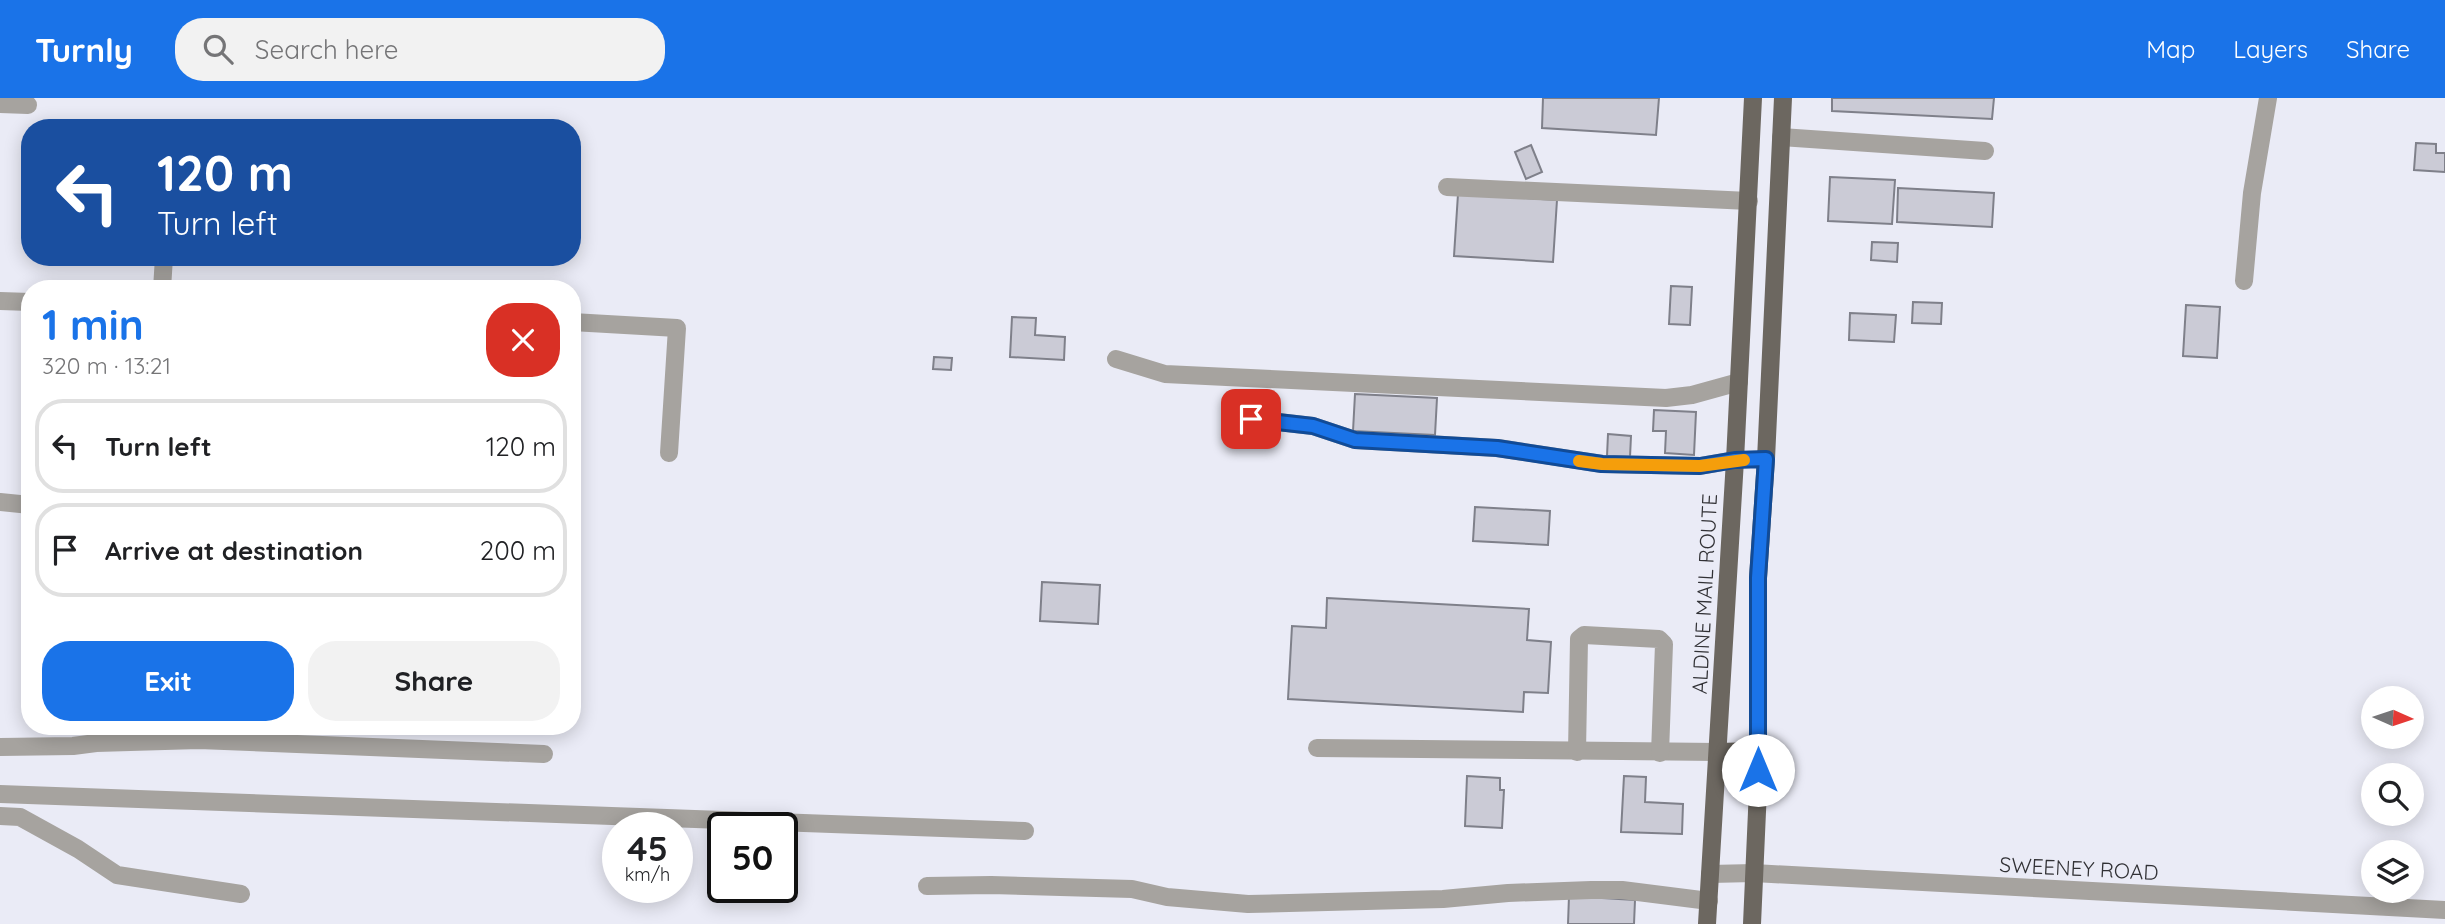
<!DOCTYPE html>
<html lang="en">
<head>
<meta charset="utf-8">
<style>
	:root { --surface:#fff; --page:#f2f2f2; --text:#202124; --muted:#757577; --line:#e0e0e0; --accent:#1a73e8 }
	body { margin:0; font-family:Quicksand,sans-serif; background:var(--page); color:var(--text); height:100vh; display:flex; flex-direction:column; font-size:26px; white-space:nowrap }
	* { box-sizing:border-box; margin:0 }
	p { font-size:23px; color:var(--muted) }
	.icon { flex:none; width:38px; height:38px; fill:none; stroke:currentColor; stroke-width:2; stroke-linecap:round; stroke-linejoin:round }
	.map { position:relative; flex:1; overflow:hidden }
	.side { position:absolute; left:21px; top:182px; width:560px; height:455px; display:flex; flex-direction:column; background:var(--surface); border-radius:28px; box-shadow:0 4px 18px #0003 }
	.side>* { flex:none }
	.hud { position:absolute; left:21px; top:21px; width:560px; height:147px; border-radius:28px; box-shadow:0 4px 18px #0003; background:#1a4fa0; color:#fff; overflow:hidden }
	.needle { width:46px; rotate:93deg }
	.fabs { position:absolute; left:2361px; top:588px; display:grid; gap:14px }
	.fabs a { display:grid; place-items:center; width:63px; height:63px; border-radius:50%; background:var(--surface); box-shadow:0 4px 18px #0003; font-size:35px }
	.speed { position:absolute; left:602px; top:714px; display:flex; gap:14px; font-size:35px; font-weight:700; text-align:center }
	.speed>* { display:grid; place-content:center; width:91px; height:91px; border-radius:50%; background:var(--surface); box-shadow:0 4px 18px #0003; line-height:1 }
	.speed small { font-size:18px; font-weight:400 }
	.speed .limit { border:4px solid #111; border-radius:10px; background:#fff; color:#111 }
	.pin { position:absolute; display:grid; place-items:center; width:60px; height:60px; color:#fff; margin:-30px; border-radius:14px; box-shadow:0 4px 10px #0006 }
	.me { position:absolute; width:77px; margin:-38px; rotate:0deg; stroke-linejoin:round; filter:drop-shadow(0 0 5px #0008) }
	.turn { display:flex; align-items:center; gap:24px; height:147px; padding:0 21px; font-size:32px }
	.turn .icon { width:91px; height:91px; stroke-width:2.5 }
	.turn b { display:block; font-size:49px; line-height:60px }
	.round { display:grid; place-items:center; flex:none; width:74px; height:74px; border-radius:28px; background:var(--page) }
	.summary { display:flex; align-items:center; justify-content:space-between; height:119px; padding:0 21px }
	h1 { font-size:42px; font-weight:700; line-height:52px; color:var(--accent) }
	.cta { display:flex; gap:14px; margin-top:auto; padding:14px 21px }
	.cta a { flex:1; height:80px; border-radius:28px; background:var(--accent); color:#fff; font-size:28px; font-weight:700; line-height:80px; text-align:center }
	.cta a+a { background:var(--page); color:var(--text) }
	ul { padding:0; list-style:none }
	li { display:flex; align-items:center; gap:21px; height:94px; margin:0 14px 10px; padding:0 7px; border:4px solid var(--line); border-radius:28px }
	li div { flex:1 }
	li b { display:block; font-size:26px }
	li em { font-style:normal }
	header { display:flex; align-items:center; gap:42px; box-sizing:border-box; height:98px; padding:0 35px; background:var(--accent); color:#fff }
	header strong { font-size:33px }
	nav { display:flex; gap:38px; margin-inline-start:auto; font-size:24px }
	.search { width:490px; height:63px; background:var(--page); display:flex; align-items:center; gap:18px; box-sizing:border-box; padding:0 24px; border-radius:28px; color:var(--muted); font-size:26px }
	.map>svg:first-child { display:block }
</style>
</head>
<body>
<header>
<strong>Turnly</strong>
<div class="search"><svg class="icon" aria-label="search" viewBox="0 0 24 24"><circle cx="10" cy="10" r="6"/><path d="M15 15l6 6"/></svg>Search here</div>
<nav><a>Map</a><a>Layers</a><a>Share</a></nav>
</header>
<div class="map">
<svg width="2445" height="826" viewBox="0 0 2445 826">
	<rect width="100%" height="100%" fill="#eaebf6"/>
	<!-- building -->
	<g fill="#cbcbd6" stroke="#7f808a" stroke-width="2">
		<path d="M1543,0H1659L1656,37L1542,30Z"/>
		<path d="M1832,0H1994L1992,21L1832,13Z"/>
		<path d="M2416,45L2436,46V55H2445V74L2414,72Z"/>
		<path d="M1531,47L1542,74L1526,81L1515,54Z"/>
		<path d="M1830,79L1895,82L1892,126L1828,123Z"/>
		<path d="M1898,90L1994,95L1992,129L1897,124Z"/>
		<path d="M1458,96L1557,102L1553,164L1454,158Z"/>
		<path d="M1872,144L1898,145L1897,164L1871,162Z"/>
		<path d="M1671,188L1692,189L1690,227L1669,226Z"/>
		<path d="M1913,204L1942,205L1941,226L1912,225Z"/>
		<path d="M2186,207L2220,209L2217,260L2183,258Z"/>
		<path d="M1850,215L1896,217L1894,244L1849,242Z"/>
		<path d="M1012,219L1036,220L1035,237L1065,239L1064,262L1010,259Z"/>
		<path d="M934,259L952,260L951,272L933,271Z"/>
		<path d="M1355,296L1437,300L1435,337L1353,333Z"/>
		<path d="M1654,312L1696,314L1694,357L1665,355L1666,333H1653Z"/>
		<path d="M1608,336L1631,338L1630,359L1607,358Z"/>
		<path d="M1475,409L1550,413L1548,447L1473,443Z"/>
		<path d="M1042,484L1100,487L1098,526L1040,523Z"/>
		<path d="M1327,500L1529,511L1527,542L1551,544L1548,595L1524,594L1523,614L1288,601L1292,528L1326,530Z"/>
		<path d="M1467,678L1500,680V692H1504L1502,730L1465,728Z"/>
		<path d="M1624,678L1646,679L1645,704L1683,706L1682,736L1621,734Z"/>
		<path d="M1569,798L1635,802L1634,826H1568Z"/>
	</g>
	<g fill="none" stroke-linecap="round" stroke-linejoin="round">
		<!-- minor -->
		<g stroke="#a6a39f" stroke-width="18">
			<path d="M0,6L28,7"/>
			<path d="M1781,39L1985,53"/>
			<path d="M1447,89L1749,103"/>
			<path d="M2244,183L2252,95L2268,0"/>
			<path d="M162,191L164,159"/>
			<path d="M0,203L30,204"/>
			<path d="M572,224L677,230L669,355"/>
			<path d="M1116,261L1165,276L1666,300L1692,297L1739,284"/>
			<path d="M1251,321L1313,328L1355,342L1498,350L1602,366L1700,368L1735,362"/>
			<path d="M0,404L30,407"/>
			<path d="M0,649L73,648L96,645L199,642L544,656"/>
			<path d="M1317,650L1718,654"/>
			<path d="M1577,654L1579,541L1584,537L1659,541L1664,546L1660,655"/>
			<path d="M0,696L1025,733"/>
			<path d="M0,718L20,719L78,751L117,777L241,796"/>
			<path d="M1710,776L1754,775L2445,812"/>
			<path d="M927,788L991,787L1132,791L1167,799L1248,806L1443,801L1508,795L1591,792H1622L1709,803"/>
		</g>
		<!-- major -->
		<g stroke="#6c6760" stroke-width="18">
			<path d="M1718,654L1758,653"/>
			<path d="M1707,826L1735,362L1753,0"/>
			<path d="M1752,826L1758,691V480L1766,361L1783,0"/>
		</g>
	</g>
	<g fill="none" stroke-linecap="round" stroke-linejoin="round">
		<defs>
			<path id="route" d="M1251,321L1313,328L1355,342L1497,350L1602,366L1700,368L1735,362L1766,361L1758,480V672"/>
		</defs>
		<!-- route casing -->
		<use href="#route" stroke="#114b97" stroke-width="18"/>
		<!-- route -->
		<use href="#route" stroke="#1a73e8" stroke-width="12"/>
		<!-- slow -->
		<path stroke="#f59e0b" stroke-width="12" d="M1579,363L1602,366L1700,368L1744,362"/>
	</g>
	<g text-anchor="middle" dominant-baseline="central" stroke-width="7" stroke-linejoin="round" paint-order="stroke">
		<!-- street labels -->
		<g font-size="21" fill="#313135" stroke="#eaebf6">
			<text transform="translate(1704 496) rotate(-87)">ALDINE MAIL ROUTE</text>
			<text transform="translate(2079 770) rotate(3)">SWEENEY ROAD</text>
		</g>
	</g>
</svg>
<div class="fabs">
<a><svg class="needle" viewBox="-14 -14 28 28"><path d="M0-13l5 13h-10z" fill="#e53935"/><path d="M0 13l5-13h-10z" fill="#757577"/></svg></a>
<a><svg class="icon" aria-label="search" viewBox="0 0 24 24"><circle cx="10" cy="10" r="6"/><path d="M15 15l6 6"/></svg></a>
<a><svg class="icon" aria-label="layers" viewBox="0 0 24 24"><path d="M12 4l9 5-9 5-9-5zM3 14l9 5 9-5"/></svg></a>
</div>
<div class="speed"><div>45<small>km/h</small></div><div class="limit">50</div></div>
<div class="pin" style="left:1251px;top:321px;background:#d93025"><svg class="icon" aria-label="arrive" viewBox="0 0 24 24"><path d="M6 21V4h12l-3 4 3 4H6"/></svg></div>
<svg class="me" style="left:1758px;top:672px" viewBox="-20 -20 40 40"><circle r="19" fill="#fff"/><path d="M0-13L10 11 0 6-10 11z" fill="#1a73e8"/></svg>
<div class="hud">
<div class="turn"><svg class="icon" aria-label="left" viewBox="0 0 24 24"><path d="M17 20v-9H6M10 6l-5 5 5 5"/></svg><div><b>120 m</b>Turn left</div></div>
</div>
<section class="side">
<div class="summary"><div><h1>1 min</h1><p>320 m · 13:21</p></div><a class="round" style="background:#d93025;color:#fff"><svg class="icon" aria-label="close" viewBox="0 0 24 24"><path d="M6 6l12 12M18 6L6 18"/></svg></a></div>
<ul>
<li><svg class="icon" aria-label="left" viewBox="0 0 24 24"><path d="M17 20v-9H6M10 6l-5 5 5 5"/></svg><div><b>Turn left</b></div><em>120 m</em></li>
<li><svg class="icon" aria-label="arrive" viewBox="0 0 24 24"><path d="M6 21V4h12l-3 4 3 4H6"/></svg><div><b>Arrive at destination</b></div><em>200 m</em></li>
</ul>
<div class="cta"><a>Exit</a><a>Share</a></div>
</section>
</div>
</body>
</html>
